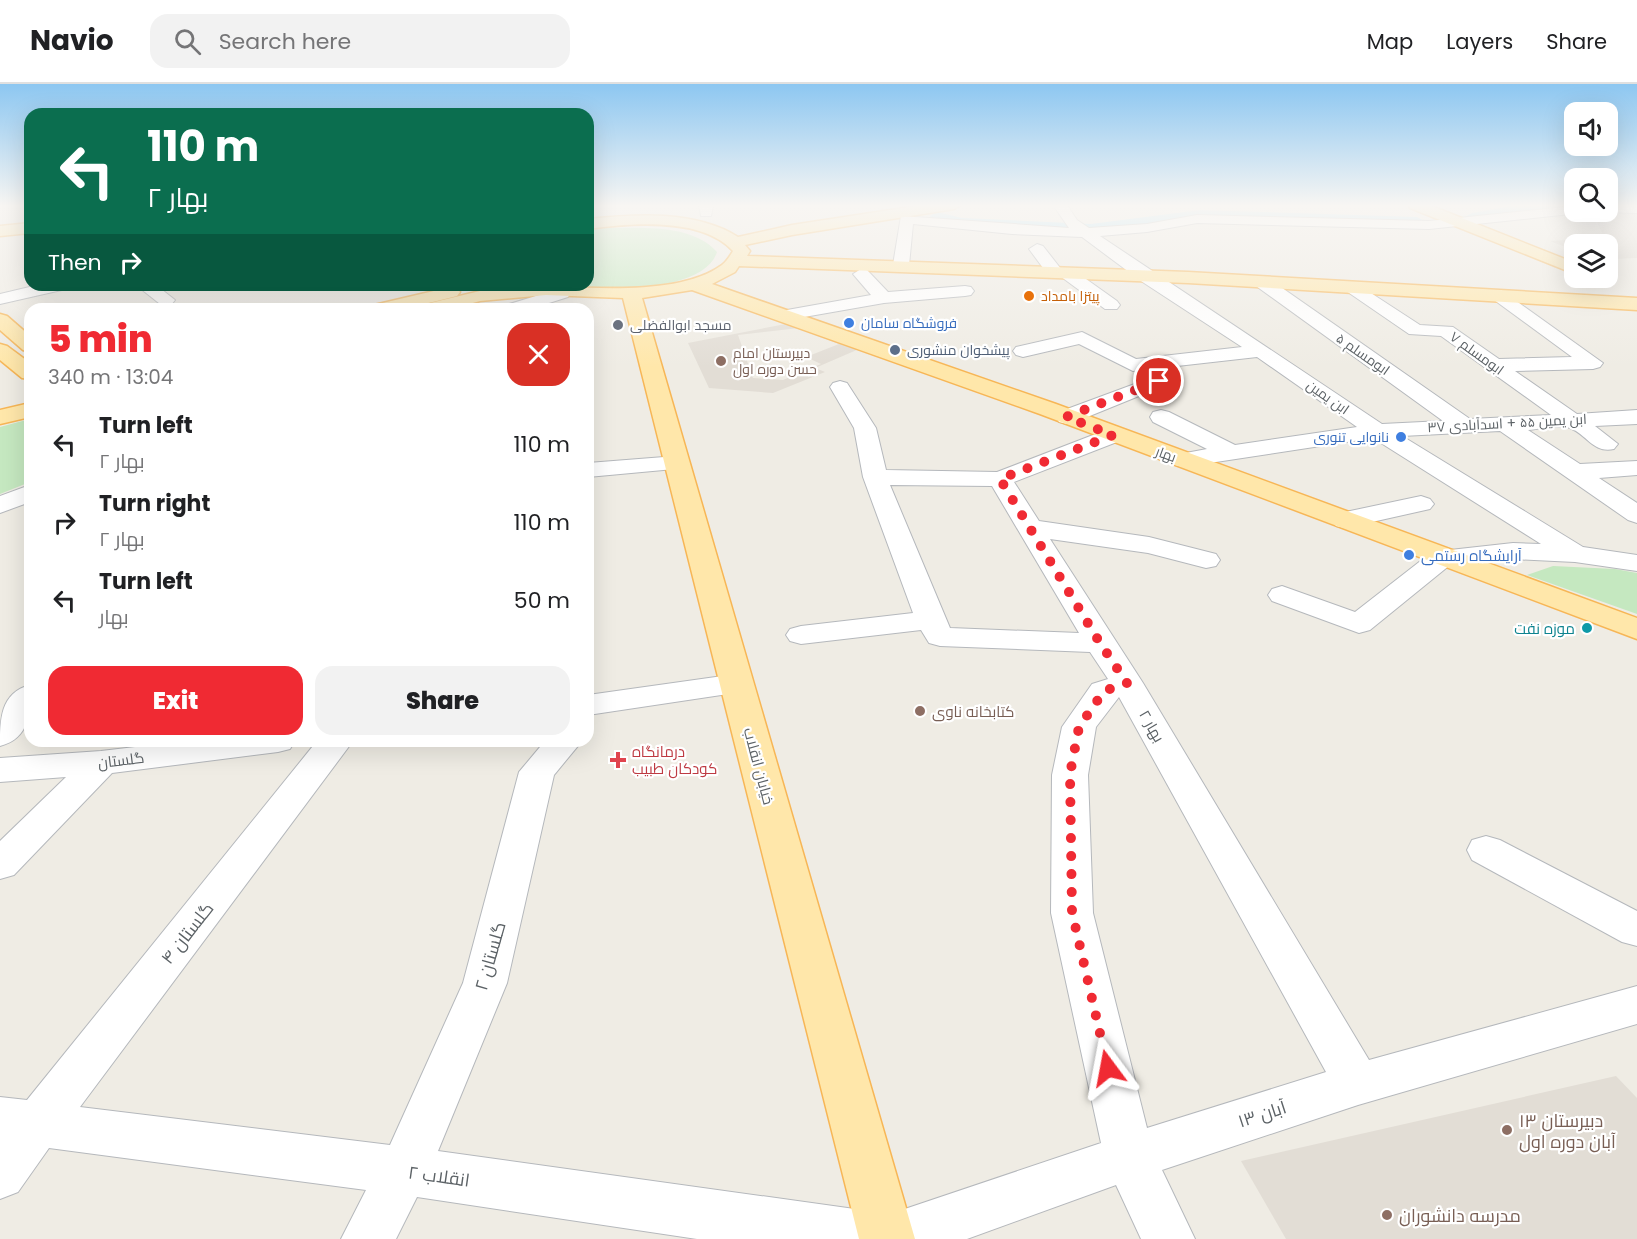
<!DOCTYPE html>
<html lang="en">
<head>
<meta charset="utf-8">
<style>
	:root { --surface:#fff; --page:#f2f2f2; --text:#202124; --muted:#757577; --line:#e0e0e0; --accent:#f02a33 }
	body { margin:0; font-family:Poppins,Cairo,sans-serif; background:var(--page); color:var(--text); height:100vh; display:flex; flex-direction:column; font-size:22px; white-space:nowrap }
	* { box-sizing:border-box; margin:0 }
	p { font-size:20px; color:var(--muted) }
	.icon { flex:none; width:33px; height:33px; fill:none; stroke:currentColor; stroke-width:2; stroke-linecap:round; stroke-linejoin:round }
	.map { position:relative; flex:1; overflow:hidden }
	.side { position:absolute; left:24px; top:219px; width:570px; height:444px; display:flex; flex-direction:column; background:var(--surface); border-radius:18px; box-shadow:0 6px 24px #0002 }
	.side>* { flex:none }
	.hud { position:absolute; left:24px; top:24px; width:570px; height:183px; border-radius:18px; box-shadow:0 6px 24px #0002; background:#0b6e4f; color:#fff; overflow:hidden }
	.fabs { position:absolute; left:1564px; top:18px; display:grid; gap:12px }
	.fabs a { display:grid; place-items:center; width:54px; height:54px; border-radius:12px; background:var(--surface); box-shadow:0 6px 24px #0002; font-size:30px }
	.pin { position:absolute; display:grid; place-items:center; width:51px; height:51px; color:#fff; margin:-26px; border:3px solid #fff; border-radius:50%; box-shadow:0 2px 6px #0007 }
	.me { position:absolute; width:66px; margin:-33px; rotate:347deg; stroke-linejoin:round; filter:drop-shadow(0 0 4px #0008) }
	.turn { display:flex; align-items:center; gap:21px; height:126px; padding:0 24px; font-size:27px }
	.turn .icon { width:78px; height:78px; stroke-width:2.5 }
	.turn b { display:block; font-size:42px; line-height:51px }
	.then { display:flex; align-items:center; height:57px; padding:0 24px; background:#0003; gap:12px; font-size:22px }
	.round { display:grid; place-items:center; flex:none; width:63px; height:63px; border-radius:18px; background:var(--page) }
	.headline { display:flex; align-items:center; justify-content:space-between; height:102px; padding:0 24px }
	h1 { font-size:36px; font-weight:800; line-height:45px; color:var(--accent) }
	.action { display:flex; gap:12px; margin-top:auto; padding:12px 24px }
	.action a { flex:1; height:69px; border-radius:18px; background:var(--accent); color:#fff; font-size:24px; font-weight:800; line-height:69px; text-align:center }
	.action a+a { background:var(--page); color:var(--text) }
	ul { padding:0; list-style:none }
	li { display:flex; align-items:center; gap:18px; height:78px; padding:0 24px }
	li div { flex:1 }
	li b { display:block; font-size:22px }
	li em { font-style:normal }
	header { display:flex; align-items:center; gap:36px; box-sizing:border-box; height:84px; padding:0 30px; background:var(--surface); border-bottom:2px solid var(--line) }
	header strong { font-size:28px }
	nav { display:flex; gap:33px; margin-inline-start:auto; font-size:21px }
	.search { width:420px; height:54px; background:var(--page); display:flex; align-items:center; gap:15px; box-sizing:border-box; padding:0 21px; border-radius:18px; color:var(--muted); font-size:22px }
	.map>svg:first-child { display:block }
</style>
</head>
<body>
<header>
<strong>Navio</strong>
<div class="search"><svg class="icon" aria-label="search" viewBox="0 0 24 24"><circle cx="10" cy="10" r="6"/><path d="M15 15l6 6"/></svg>Search here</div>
<nav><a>Map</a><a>Layers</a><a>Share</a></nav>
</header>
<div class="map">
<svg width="1637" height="1155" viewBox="0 0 1637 1155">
	<rect width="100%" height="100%" fill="#efece4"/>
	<!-- education -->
	<g fill="#e2ddd5" fill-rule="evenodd">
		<path d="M1637,124V174L1608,175V160H1575V167L1550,157L1593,154L1602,149L1594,131L1585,128Z"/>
		<path d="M796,238L859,265L815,284L825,288L773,309L709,304L688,259ZM799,244L839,260L806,273L821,280L783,296L753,294L738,251Z"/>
		<path d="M1616,992L1637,1014V1155H1286L1241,1077Z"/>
	</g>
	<!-- green -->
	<g fill="#c5e8c0">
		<path d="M604,144C639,144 692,139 717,168C703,213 583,207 546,201H588V146Z"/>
		<path d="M30,335V398L0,410V343Z"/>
		<path d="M1553,482L1615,485L1637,489V530L1527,491Z"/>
	</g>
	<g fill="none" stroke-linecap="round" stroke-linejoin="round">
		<!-- canal -->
		<g fill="#a5e3ff" fill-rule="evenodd">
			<path d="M1517,121H1575V126H1535L1472,137L1465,133L1472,129Z"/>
			<path d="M1200,126L1417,133L1424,137L1417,141L1200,134L1091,148L962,142L932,135L930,132L937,128L962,134L1091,140Z"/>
		</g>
		<defs>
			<g id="minor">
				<path d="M699,121H713L711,132H701Z"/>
				<path d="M1053,121H1067L1077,136L1089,144L1147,140L1197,131L1429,137L1575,122V128H1581L1580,129L1429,145L1197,139L1147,148L1100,152L1382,340L1443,337L1256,202L1254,198L1256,194H1268L1470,335L1551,331L1441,252L1409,250L1339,202L1342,198H1354L1420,241L1453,243L1499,275L1572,273L1486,210L1489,206H1501L1603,279L1600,283L1593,285L1515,287L1577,330L1637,326V340L1595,342L1618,360L1614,365C1592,370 1586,348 1567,343C1557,341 1539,345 1528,346L1580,380L1637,377V391L1599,394L1637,419V439L1628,436L1500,347L1402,352L1583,463L1637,471V487L1575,478L1513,475L1450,481L1370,546L1359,549L1272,517L1268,511L1272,505L1282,502L1355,528L1432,468L1513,459L1541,460L1373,354L1183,383L1175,381L1171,376L1175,371L1207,365L1153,338L1150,333L1153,328L1161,326L1169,328L1235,361L1357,343L1257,273L1133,287L1079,260L1023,273L1016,271L1013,267L1016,263L1082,248L1136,275L1242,263L1141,197L1082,153L1012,150L913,140L909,181L901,186L893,181L901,132L1069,144Z"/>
				<path d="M1608,121H1637V129L1603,128H1608Z"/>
				<path d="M1037,160L1043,162L1061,185H1072L1117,217L1120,221L1117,225H1105L1060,192H1049L1029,165Z"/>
				<path d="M861,185L867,186L888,208L965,202L971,203L974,207L971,211L965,212L884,219L787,236L781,235L778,231L781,227L787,226L871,211L853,190Z"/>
				<path d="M38,201H69L66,205L0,220V210Z"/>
				<path d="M136,201H156L175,216L172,220H160Z"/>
				<path d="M562,204L568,205L571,209L568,213L530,225H503L506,221Z"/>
				<path d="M1159,291L1166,293L1169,297L1166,301L1075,338L1067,340L1059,338L1056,333L1059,328Z"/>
				<path d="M840,297L847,299L876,344L886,386L997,388L1106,346L1114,344L1122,346L1125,351L1122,356L1014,398L1039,437L1149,453L1216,470L1220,476L1216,482L1206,484L1148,469L1050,455L1143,599L1369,976L1637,902V940L1358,1021L1162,1086L1195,1155H1141L1116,1101L967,1155H697L417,1113L396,1155H341L366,1106L49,1064L18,1108L0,1115V1013L27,1016L317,657H353L80,1023L390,1061L463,899L519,688L545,657H582L554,691L507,899L438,1067L876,1128L884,1132L1101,1059L1051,829L1052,691L1062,643L1092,600L1108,595L1090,568L940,562L929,559L921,546L801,560L790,557L786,551L790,545L801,542L913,529L863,393L854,344L830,303L833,299ZM890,401L992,402L1079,549L950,544ZM1119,613L1326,988L1147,1044L1093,829L1088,691L1096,643Z"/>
				<path d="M677,372L685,374L689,379L685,384L588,393V379Z"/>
				<path d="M30,401V418L0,429V412Z"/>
				<path d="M1421,412L1430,415L1434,420L1430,425L1345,444L1336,442L1332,436L1336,430Z"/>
				<path d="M737,590L748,593L753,600L748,607L588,631V611Z"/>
				<path d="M30,601C30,627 31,654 0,662C0,636 0,609 30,601Z"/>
				<path d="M186,657H295L290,665L278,668L112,689L14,791L0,795V757L66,693L0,698V674L101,667Z"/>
				<path d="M1486,752L1500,756L1637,827V862L1622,858L1472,776L1467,766L1472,756Z"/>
			</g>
			<g id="major">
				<path d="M923,121H961L954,125L792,151L745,161L750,167L747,172L1188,188L1637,214V226L1188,199L739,182L735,188L712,200L1056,320L1637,534V555L1040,330L692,206L642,214L915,1155H859L623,214L546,211L480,217L451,225H420L422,221L480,207L515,203L513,201C571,201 674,216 722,181C726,178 730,172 733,167C702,133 631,139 588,145V135C635,130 696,126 738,153L792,141Z"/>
				<path d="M1408,121H1429L1575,179V190L1410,124Z"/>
				<path d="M30,139V149L0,152V142Z"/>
				<path d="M451,203L457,204L460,208L457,212L404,225H372L374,221Z"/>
				<path d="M0,230L7,232L30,252V268L23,266L0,246Z"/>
				<path d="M0,260L7,262L30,279V295L22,294L0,276Z"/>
				<path d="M30,319V333L0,340V326Z"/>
			</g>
		</defs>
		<!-- minor casing -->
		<use href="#minor" stroke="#b5b8bc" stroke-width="2"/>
		<!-- major casing -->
		<use href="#major" stroke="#f7b656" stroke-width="3"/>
		<!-- minor -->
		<use href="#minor" fill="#fff" fill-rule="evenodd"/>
		<!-- major -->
		<use href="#major" fill="#ffe7aa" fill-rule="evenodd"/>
	</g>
	<!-- sky -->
	<linearGradient id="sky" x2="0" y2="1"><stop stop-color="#8dc7f1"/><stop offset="0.43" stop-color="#f8f6f3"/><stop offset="1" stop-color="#f8f6f3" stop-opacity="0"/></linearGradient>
	<rect width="1637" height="283" fill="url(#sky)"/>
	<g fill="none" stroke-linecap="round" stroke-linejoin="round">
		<!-- route -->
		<path stroke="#f02a33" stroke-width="10" stroke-dasharray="0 18" d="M1108,984L1072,828L1070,690L1079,643L1104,607L1127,599L1100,559L1000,395L1113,351L1066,333L1159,297"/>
	</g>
	<!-- markers -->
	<circle fill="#e8710a" stroke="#fff" stroke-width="2" cx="1029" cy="212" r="6"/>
	<g fill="#3f7fe0" stroke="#fff" stroke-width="2">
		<circle cx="849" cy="239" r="6"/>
		<circle cx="1401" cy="353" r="6"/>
		<circle cx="1409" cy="471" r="6"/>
	</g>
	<circle fill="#6b7280" stroke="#fff" stroke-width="2" cx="618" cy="241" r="6"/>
	<circle fill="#5c6f8a" stroke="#fff" stroke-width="2" cx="895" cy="266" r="6"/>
	<g fill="#8d6e63" stroke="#fff" stroke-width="2">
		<circle cx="721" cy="277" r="6"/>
		<circle cx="920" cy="627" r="6"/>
		<circle cx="1507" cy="1046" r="6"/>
		<circle cx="1387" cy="1131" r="6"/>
	</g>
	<circle fill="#0f9aa8" stroke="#fff" stroke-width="2" cx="1587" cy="544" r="6"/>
	<path fill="#e0444e" stroke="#fff" stroke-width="2" d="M615 667h6v6h6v6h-6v6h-6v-6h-6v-6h6z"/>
	<g text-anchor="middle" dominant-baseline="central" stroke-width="4.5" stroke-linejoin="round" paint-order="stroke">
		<!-- far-food labels -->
		<g font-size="14" fill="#c56008" stroke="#fff" text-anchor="start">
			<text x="1041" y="212">پیتزا بامداد</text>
		</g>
		<!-- far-shop labels -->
		<g font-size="14" fill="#366cbe" stroke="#fff" text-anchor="start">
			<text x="861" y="239">فروشگاه سامان</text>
			<text x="1389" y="353" text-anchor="end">نانوایی تنوری</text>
		</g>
		<!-- far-worship labels -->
		<g font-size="14" fill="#5b616d" stroke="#fff" text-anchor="start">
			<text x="630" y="241">مسجد ابوالفضلی</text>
		</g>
		<!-- far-service labels -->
		<g font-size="14" fill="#4e5e75" stroke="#fff" text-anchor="start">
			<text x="907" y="266">پیشخوان منشوری</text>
		</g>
		<!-- far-education labels -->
		<g font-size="14" fill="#785e54" stroke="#fff" text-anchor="start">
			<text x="733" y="269">دبیرستان امام<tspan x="733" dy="16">حسن دوره اول</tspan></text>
		</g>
		<!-- far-street labels -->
		<g font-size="14" fill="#5c6266" stroke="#fff">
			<text transform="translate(1477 269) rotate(36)">ابومسلم ۷</text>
			<text transform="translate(1363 270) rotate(35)">ابومسلم ۵</text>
			<text transform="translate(1328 313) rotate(35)">ابن یمین</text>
			<text transform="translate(1507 339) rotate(-3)">ابن یمین ۵۵ + اسدآبادی ۳۷</text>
			<text transform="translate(1166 370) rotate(20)">بهار</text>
		</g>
		<!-- shop labels -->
		<g font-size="15" fill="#366cbe" stroke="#fff" text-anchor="start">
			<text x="1421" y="471">آرایشگاه رستمی</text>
		</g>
		<!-- culture labels -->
		<g font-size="15" fill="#0d838f" stroke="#fff" text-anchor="end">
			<text x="1575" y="544">موزه نفت</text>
		</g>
		<!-- education labels -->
		<g font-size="15" fill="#785e54" stroke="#fff" text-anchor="start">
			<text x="932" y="627">کتابخانه ناوی</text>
		</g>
		<!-- street labels -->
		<g font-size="15" fill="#5c6266" stroke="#fff">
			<text transform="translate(1152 642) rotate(60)">بهار ۲</text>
			<text transform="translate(121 676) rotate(-7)">گلستان</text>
			<text transform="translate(759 682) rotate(75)">خیابان انقلاب</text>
		</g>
		<!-- health labels -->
		<g font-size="15" fill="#be3a42" stroke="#fff" text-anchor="start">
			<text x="632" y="667">درمانگاه<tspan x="632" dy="17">کودکان طبیب</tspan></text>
		</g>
		<!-- near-street labels -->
		<g font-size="18" fill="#5c6266" stroke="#fff">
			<text transform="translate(187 849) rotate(-52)">گلستان ۴</text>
			<text transform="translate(490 872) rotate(-74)">گلستان ۲</text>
			<text transform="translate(1262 1030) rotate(-18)">۱۳ آبان</text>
			<text transform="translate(439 1092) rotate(8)">انقلاب ۲</text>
		</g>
		<!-- near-education labels -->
		<g font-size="18" fill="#785e54" stroke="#fff" text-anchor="start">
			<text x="1519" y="1036">دبیرستان ۱۳<tspan x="1519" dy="21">آبان دوره اول</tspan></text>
			<text x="1399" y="1131">مدرسه دانشوران</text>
		</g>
	</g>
</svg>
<div class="fabs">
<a><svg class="icon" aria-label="sound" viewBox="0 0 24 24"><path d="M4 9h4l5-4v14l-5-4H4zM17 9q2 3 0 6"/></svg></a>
<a><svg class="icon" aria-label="search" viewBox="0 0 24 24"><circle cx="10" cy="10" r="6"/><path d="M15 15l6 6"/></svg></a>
<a><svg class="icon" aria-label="layers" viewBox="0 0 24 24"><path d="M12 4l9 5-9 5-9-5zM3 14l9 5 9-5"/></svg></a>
</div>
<div class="pin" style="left:1159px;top:297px;background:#d93025"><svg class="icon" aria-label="arrive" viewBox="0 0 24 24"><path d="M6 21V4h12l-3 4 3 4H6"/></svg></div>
<svg class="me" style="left:1108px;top:984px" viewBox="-20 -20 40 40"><path d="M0-17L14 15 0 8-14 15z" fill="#f02a33" stroke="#fff" stroke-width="4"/></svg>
<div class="hud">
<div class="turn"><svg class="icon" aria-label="left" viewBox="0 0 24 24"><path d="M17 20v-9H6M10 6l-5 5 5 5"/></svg><div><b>110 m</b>بهار ۲</div></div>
<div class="then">Then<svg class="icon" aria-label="right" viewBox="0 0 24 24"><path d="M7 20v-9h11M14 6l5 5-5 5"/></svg></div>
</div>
<section class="side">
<div class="headline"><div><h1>5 min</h1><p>340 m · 13:04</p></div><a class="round" style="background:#d93025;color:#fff"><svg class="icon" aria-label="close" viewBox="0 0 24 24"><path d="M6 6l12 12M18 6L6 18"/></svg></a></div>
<ul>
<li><svg class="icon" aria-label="left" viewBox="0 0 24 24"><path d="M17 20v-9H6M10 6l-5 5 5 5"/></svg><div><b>Turn left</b><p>بهار ۲</p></div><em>110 m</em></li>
<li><svg class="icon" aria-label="right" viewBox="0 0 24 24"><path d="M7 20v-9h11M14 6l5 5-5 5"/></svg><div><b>Turn right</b><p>بهار ۲</p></div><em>110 m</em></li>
<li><svg class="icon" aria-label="left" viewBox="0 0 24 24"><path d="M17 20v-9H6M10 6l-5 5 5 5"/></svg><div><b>Turn left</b><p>بهار</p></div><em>50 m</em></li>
</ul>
<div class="action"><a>Exit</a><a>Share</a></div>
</section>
</div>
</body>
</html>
